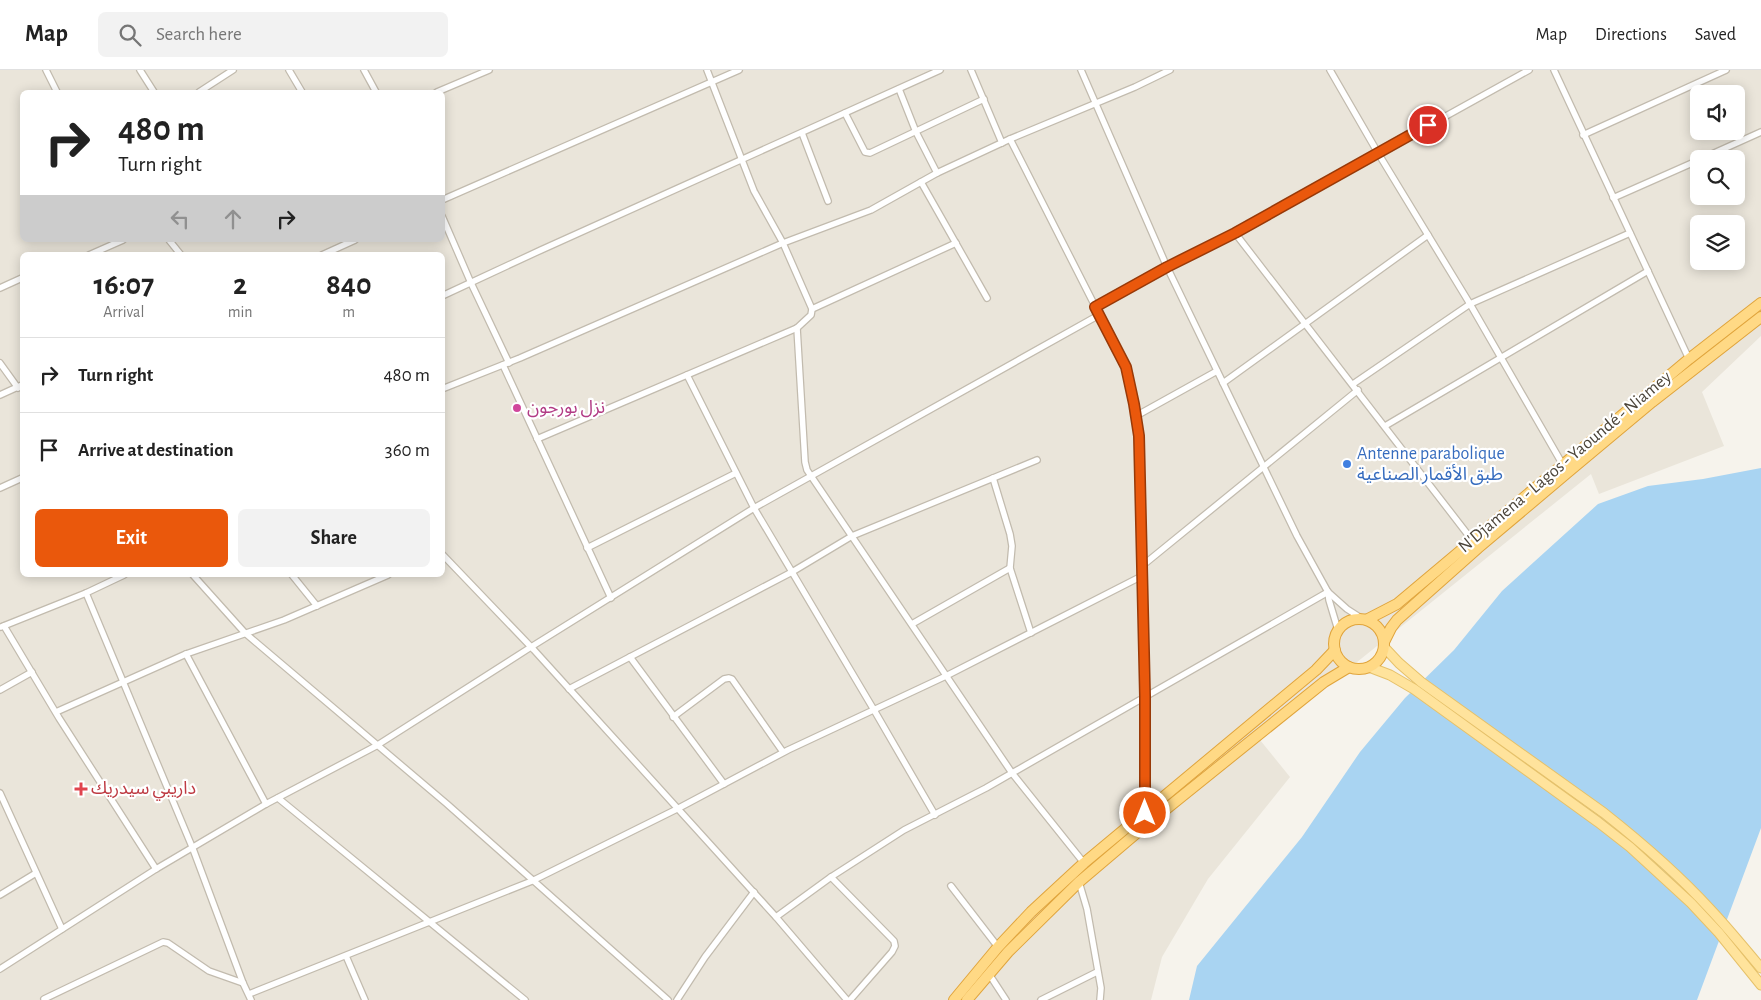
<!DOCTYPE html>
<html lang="en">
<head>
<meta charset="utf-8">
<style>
	:root { --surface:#fff; --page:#f2f2f2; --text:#222; --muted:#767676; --line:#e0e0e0; --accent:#ea580c }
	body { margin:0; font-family:"Alegreya Sans","Noto Sans Arabic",sans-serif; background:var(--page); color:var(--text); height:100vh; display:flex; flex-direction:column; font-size:19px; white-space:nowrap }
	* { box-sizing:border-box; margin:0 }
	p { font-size:16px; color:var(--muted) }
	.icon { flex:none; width:28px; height:28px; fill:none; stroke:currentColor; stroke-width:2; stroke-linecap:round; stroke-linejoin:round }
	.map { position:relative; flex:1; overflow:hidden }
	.sheet { position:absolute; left:20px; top:182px; width:425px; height:325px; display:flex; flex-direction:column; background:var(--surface); border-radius:8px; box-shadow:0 2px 12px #0003 }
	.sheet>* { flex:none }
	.top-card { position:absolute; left:20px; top:20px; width:425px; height:152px; border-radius:8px; box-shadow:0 2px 12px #0003; background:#fff; color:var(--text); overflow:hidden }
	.controls { position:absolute; left:1690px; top:15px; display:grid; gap:10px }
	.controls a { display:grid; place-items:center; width:55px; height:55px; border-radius:8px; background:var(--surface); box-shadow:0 2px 12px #0003; font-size:25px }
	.pin { position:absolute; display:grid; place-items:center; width:42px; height:42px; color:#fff; margin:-21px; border:2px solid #fff; border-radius:50%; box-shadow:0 1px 5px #0007 }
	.me { position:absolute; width:55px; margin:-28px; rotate:0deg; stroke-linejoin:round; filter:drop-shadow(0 0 4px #0008) }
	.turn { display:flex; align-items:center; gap:18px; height:105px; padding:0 15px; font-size:22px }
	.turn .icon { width:65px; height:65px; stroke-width:2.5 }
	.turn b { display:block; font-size:35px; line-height:42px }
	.lanes { display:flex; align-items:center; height:48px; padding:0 15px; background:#0003; justify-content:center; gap:25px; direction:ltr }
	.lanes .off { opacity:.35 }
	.eta { display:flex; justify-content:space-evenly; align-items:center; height:85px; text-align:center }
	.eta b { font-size:30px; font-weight:700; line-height:35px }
	.cta { display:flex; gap:10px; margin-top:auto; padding:10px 15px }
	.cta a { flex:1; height:58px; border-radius:8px; background:var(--accent); color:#fff; font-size:20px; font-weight:700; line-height:58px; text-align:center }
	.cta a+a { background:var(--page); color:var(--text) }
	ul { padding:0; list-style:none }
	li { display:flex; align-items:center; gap:15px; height:75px; padding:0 15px; border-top:1px solid var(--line) }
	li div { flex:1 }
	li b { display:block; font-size:19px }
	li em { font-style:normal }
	header { display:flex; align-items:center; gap:30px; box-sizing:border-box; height:70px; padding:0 25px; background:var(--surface); border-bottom:1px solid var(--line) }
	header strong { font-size:24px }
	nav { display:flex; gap:28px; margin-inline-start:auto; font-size:18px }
	.search { width:350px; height:45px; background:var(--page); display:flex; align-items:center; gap:12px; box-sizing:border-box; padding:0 18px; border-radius:8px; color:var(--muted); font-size:19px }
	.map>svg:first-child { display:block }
</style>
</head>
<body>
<header>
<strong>Map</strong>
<div class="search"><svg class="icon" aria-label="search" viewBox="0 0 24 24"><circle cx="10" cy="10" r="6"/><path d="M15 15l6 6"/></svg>Search here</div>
<nav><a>Map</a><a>Directions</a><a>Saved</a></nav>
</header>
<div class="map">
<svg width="1761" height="930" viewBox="0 0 1761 930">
	<rect width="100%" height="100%" fill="#f6f3ec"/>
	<!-- residential -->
	<path fill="#eae5da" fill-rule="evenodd" d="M0,0H1761V266L1702,322L1724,376L1599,424L1591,404L1260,670L1290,707L1208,809L1162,887L1151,930H0ZM22,22H442V170H22ZM1699,24H1736V61H1699ZM1699,89H1736V126H1699ZM1699,154H1736V191H1699ZM22,185H442V505H22Z"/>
	<!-- water -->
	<path fill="#a9d4f2" d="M1761,398V758L1697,930H1189L1197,896L1302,767L1360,682L1405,628L1454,580L1502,521L1598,434L1648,416L1703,409Z"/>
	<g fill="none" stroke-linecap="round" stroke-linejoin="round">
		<defs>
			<g id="minor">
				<path d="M46,0L57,22"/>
				<path d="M140,0L154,22"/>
				<path d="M289,0L302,22"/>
				<path d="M364,0L376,22"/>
				<path d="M707,0L754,121L783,173L812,239"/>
				<path d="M971,0L1002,73"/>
				<path d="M1081,0L1167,197L1297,466L1328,522L1347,539L1361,548"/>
				<path d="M1330,0L1378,83L1470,234L1563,395"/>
				<path d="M1554,0L1689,289"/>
				<path d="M899,19L916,62L937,103"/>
				<path d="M199,22L233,0"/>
				<path d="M437,22L489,0"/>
				<path d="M845,43L865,82L870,83L984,29"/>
				<path d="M802,63L828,131"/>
				<path d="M1583,65L1726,0"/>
				<path d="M1010,69L1126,297L1134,334L1139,365L1145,626V743"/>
				<path d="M1701,89L1761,62"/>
				<path d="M921,112L987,228"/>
				<path d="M1613,128L1699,90"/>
				<path d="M442,130L739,0"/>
				<path d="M442,146L471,213L509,293"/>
				<path d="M1235,163L1529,0"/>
				<path d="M169,170L181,185"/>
				<path d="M89,185L123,170"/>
				<path d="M322,185L355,170"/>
				<path d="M0,218L22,208"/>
				<path d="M442,226L541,180L940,0"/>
				<path d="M1095,237L1167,197L1235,163L1472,470"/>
				<path d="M797,258L805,392L807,400L1012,703L1084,793"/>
				<path d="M0,293L18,318"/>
				<path d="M503,295L611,528"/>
				<path d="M687,305L754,438L874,640L935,745"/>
				<path d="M1223,313L1428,165"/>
				<path d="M1353,314L1470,234L1630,163"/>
				<path d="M442,319L520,288L783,173L871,140L937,103L1010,69L1135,17L1170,0"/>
				<path d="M0,325L22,315"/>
				<path d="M1136,346L1217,301"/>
				<path d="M1385,356L1648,201"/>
				<path d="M537,369L797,258L811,245L812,239L956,173"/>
				<path d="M993,408L1010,464L1012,476L1010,498L1031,563"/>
				<path d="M0,418L22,408"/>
				<path d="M587,478L736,403"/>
				<path d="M442,484L534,580L776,847L847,930"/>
				<path d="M1142,496L1358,320"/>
				<path d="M193,505L245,563L447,734L668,930"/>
				<path d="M292,505L317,536"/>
				<path d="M1328,522L1329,530L1338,560"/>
				<path d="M86,523L193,779L243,913L251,930"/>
				<path d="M912,554L1010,498"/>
				<path d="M4,556L59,648L156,799"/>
				<path d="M1,557L86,523L124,505"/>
				<path d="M186,584L266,734"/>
				<path d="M630,587L724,714"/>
				<path d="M569,619L792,502L852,466L1037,390"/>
				<path d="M0,620L32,602"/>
				<path d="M56,642L186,584L284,550L388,505"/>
				<path d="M673,647L724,609L729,608L732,609L783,682"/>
				<path d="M0,723L62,859"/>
				<path d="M278,728L525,930"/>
				<path d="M831,807L894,871L895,876L892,882L850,930"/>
				<path d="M1079,812L1087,839L1101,918L1100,930"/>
				<path d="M951,816L998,877"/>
				<path d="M0,825L36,803"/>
				<path d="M776,847L831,807L904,760L986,718L1328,522"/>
				<path d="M346,886L365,930"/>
				<path d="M0,899L156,799L266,734L376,676L531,577L754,438L1099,245"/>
				<path d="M989,904L1006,930"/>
				<path d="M249,924L532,811L677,739L788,680L946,606L1142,506"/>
				<path d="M44,929L163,872L168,873L209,901L243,913"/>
				<path d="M677,930L705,887L754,822"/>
				<path d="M1041,930L1097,902"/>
			</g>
			<g id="primary">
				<path d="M1384,577L1399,593L1421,612L1604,743C1642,773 1678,804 1710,839C1728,858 1744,878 1761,898"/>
				<path d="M1369,597L1390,605L1414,619L1598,752L1630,777L1691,833L1719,863L1761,915"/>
			</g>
			<g id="trunk">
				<circle cx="1359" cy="574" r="25"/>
				<path d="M1368,549L1397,534L1689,289L1761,233"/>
				<path d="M1384,572L1391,558L1397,550L1478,478L1567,403L1652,332L1761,247"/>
				<path d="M954,930L998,877L1031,842L1084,793L1316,600L1335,580"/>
				<path d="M967,930L1008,882L1079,812L1145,756L1324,612L1349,597"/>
			</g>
		</defs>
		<!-- minor casing -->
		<use href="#minor" stroke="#c2bbae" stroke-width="8"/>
		<!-- primary casing -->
		<use href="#primary" stroke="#e6c16a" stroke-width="11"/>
		<!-- trunk casing -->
		<use href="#trunk" stroke="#e0a43c" stroke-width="12"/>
		<!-- minor -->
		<use href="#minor" stroke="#fff" stroke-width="5.5"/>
		<!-- primary -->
		<use href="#primary" stroke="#ffe39c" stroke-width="9"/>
		<!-- trunk -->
		<use href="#trunk" stroke="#ffd985" stroke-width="10"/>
	</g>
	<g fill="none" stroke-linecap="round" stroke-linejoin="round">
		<defs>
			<path id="route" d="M1145,743V626L1139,366L1134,334L1126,297L1095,237L1167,197L1235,163L1428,55"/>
		</defs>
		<!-- route casing -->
		<use href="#route" stroke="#983908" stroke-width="12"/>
		<!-- route -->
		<use href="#route" stroke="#ea580c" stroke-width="9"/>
	</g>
	<!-- markers -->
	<circle fill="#d1479c" stroke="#fff" stroke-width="2" cx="517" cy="338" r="5"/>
	<circle fill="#3f7fe0" stroke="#fff" stroke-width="2" cx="1347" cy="394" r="5"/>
	<path fill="#e0444e" stroke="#fff" stroke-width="2" d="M78.5 711.5h5v5h5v5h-5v5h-5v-5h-5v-5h5z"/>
	<g text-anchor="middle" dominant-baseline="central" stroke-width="4.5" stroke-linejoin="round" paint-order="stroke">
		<!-- hotel labels -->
		<g font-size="18" fill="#b23c85" stroke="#fff" text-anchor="start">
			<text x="527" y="338">نزل بورجون</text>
		</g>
		<!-- shop labels -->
		<g font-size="18" fill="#366cbe" stroke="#fff" text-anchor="start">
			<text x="1357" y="384">Antenne parabolique<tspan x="1357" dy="21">طبق الأقمار الصناعية</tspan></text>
		</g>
		<!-- street labels -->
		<g font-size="18" fill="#4b4439" stroke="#fff">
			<text transform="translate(1565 392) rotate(-40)">N'Djamena - Lagos - Yaoundé - Niamey</text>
		</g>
		<!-- health labels -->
		<g font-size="18" fill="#be3a42" stroke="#fff" text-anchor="start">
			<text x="91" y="719">داريبي سيدريك</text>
		</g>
	</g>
</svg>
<div class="controls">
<a><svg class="icon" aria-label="sound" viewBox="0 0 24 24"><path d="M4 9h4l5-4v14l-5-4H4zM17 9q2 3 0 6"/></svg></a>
<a><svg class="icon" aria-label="search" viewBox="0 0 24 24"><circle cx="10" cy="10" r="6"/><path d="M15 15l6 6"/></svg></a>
<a><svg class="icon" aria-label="layers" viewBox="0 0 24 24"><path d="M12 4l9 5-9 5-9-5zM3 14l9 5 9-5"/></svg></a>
</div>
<div class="pin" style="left:1428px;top:55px;background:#d93025"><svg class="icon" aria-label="arrive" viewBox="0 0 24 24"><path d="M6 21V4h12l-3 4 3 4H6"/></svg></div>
<svg class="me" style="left:1145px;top:743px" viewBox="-20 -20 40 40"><circle r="17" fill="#ea580c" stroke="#fff" stroke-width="3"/><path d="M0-11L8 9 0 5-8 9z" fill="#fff"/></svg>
<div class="top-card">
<div class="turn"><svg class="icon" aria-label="right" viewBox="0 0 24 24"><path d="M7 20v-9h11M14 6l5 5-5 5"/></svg><div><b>480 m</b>Turn right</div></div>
<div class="lanes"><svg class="icon off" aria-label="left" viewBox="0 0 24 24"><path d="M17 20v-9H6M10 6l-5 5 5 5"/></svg><svg class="icon off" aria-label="ahead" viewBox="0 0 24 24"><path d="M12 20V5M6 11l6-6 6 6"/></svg><svg class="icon" aria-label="right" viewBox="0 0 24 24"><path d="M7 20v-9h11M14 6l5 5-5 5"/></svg></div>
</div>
<section class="sheet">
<div class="eta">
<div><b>16:07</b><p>Arrival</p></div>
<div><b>2</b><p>min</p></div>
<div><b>840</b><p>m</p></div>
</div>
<ul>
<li><svg class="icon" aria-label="right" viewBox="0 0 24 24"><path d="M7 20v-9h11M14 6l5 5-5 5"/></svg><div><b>Turn right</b></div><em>480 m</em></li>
<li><svg class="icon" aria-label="arrive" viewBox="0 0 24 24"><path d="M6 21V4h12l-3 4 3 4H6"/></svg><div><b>Arrive at destination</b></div><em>360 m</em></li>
</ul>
<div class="cta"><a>Exit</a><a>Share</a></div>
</section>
</div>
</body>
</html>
